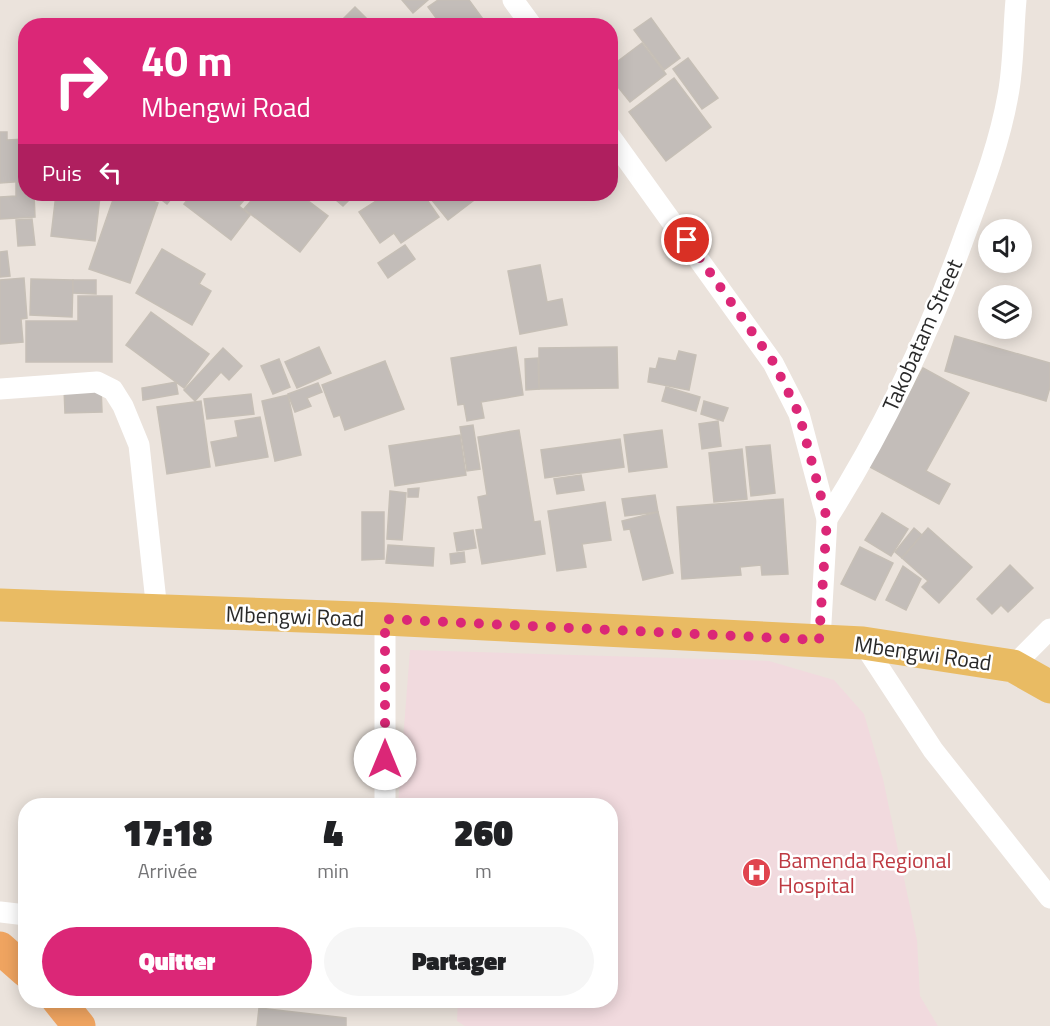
<!DOCTYPE html>
<html lang="fr">
<head>
<meta charset="utf-8">
<style>
	:root { --surface:#fff; --page:#f6f6f6; --text:#202124; --muted:#757577; --accent:#db2777 }
	body { margin:0; font-family:"Titillium Web",sans-serif; background:var(--page); color:var(--text); height:100vh; display:flex; flex-direction:column; font-size:22px; white-space:nowrap }
	* { box-sizing:border-box; margin:0 }
	p { font-size:20px; color:var(--muted) }
	.icon { flex:none; width:33px; height:33px; fill:none; stroke:currentColor; stroke-width:2; stroke-linecap:round; stroke-linejoin:round }
	.map { position:relative; flex:1; overflow:hidden }
	.side { position:absolute; left:18px; top:798px; width:600px; height:210px; display:flex; flex-direction:column; background:var(--surface); border-radius:24px; box-shadow:0 3px 15px #0003 }
	.side>* { flex:none }
	.hud { position:absolute; left:18px; top:18px; width:600px; height:183px; border-radius:24px; box-shadow:0 3px 15px #0003; background:#db2777; color:#fff; overflow:hidden }
	.fabs { position:absolute; left:978px; top:219px; display:grid; gap:12px }
	.fabs a { display:grid; place-items:center; width:54px; height:54px; border-radius:50%; background:var(--surface); box-shadow:0 3px 15px #0003; font-size:30px }
	.pin { position:absolute; display:grid; place-items:center; width:51px; height:51px; color:#fff; margin:-26px; border:3px solid #fff; border-radius:50%; box-shadow:0 2px 6px #0007 }
	.me { position:absolute; width:66px; margin:-33px; rotate:0deg; stroke-linejoin:round; filter:drop-shadow(0 0 4px #0008) }
	.turn { display:flex; align-items:center; gap:21px; height:126px; padding:0 24px; font-size:27px }
	.turn .icon { width:78px; height:78px; stroke-width:2.5 }
	.turn b { display:block; font-size:42px; line-height:51px }
	.then { display:flex; align-items:center; height:57px; padding:0 24px; background:#0003; gap:12px; font-size:22px }
	.eta { display:flex; justify-content:space-evenly; align-items:center; height:102px; text-align:center }
	.eta b { font-size:36px; font-weight:800; line-height:42px }
	.primary-button { display:flex; gap:12px; margin-top:auto; padding:12px 24px }
	.primary-button a { flex:1; height:69px; border-radius:36px; background:var(--accent); color:#fff; font-size:24px; font-weight:800; line-height:69px; text-align:center }
	.primary-button a+a { background:var(--page); color:var(--text) }
	.map>svg:first-child { display:block }
</style>
</head>
<body>
<div class="map">
<svg width="1050" height="1026" viewBox="0 0 1050 1026">
	<rect width="100%" height="100%" fill="#ebe3dc"/>
	<!-- medical -->
	<path fill="#f1dade" d="M410,650L769,661L834,680L864,714L883,779L917,940L920,996L938,1026H465L457,1021L458,1001L610,1000V806L398,805Z"/>
	<!-- building -->
	<g fill="#c3bdb9" stroke="#c6bfb6" stroke-width="1.5">
		<path d="M402,0H428L413,13Z"/>
		<path d="M438,0H469L488,26H442L428,7Z"/>
		<path d="M355,7L374,26H336Z"/>
		<path d="M651,18L680,58L664,70L634,30Z"/>
		<path d="M642,43L666,74L630,102L610,77V67Z"/>
		<path d="M688,58L718,98L702,109L673,69Z"/>
		<path d="M674,78L711,127L666,161L629,112Z"/>
		<path d="M0,132H7V140L26,139V181L0,183Z"/>
		<path d="M16,182H26V194H34L35,217L0,219V197L16,196Z"/>
		<path d="M56,194L100,196L95,241L51,236Z"/>
		<path d="M115,194H131L158,203L130,283L89,269Z"/>
		<path d="M154,194H175L167,204Z"/>
		<path d="M192,194H249L239,206L250,215L231,240L184,204Z"/>
		<path d="M257,194H299L328,216L300,252L244,209Z"/>
		<path d="M329,194H355L343,206Z"/>
		<path d="M387,194H423L439,217L401,243L394,233L380,243L359,212Z"/>
		<path d="M427,194H482L448,220Z"/>
		<path d="M32,219L35,245L18,246L16,220Z"/>
		<path d="M405,245L415,259L388,278L378,263Z"/>
		<path d="M162,249L205,274L199,284L211,291L192,325L136,293Z"/>
		<path d="M7,251L10,276L0,277V252Z"/>
		<path d="M540,265L547,302L562,299L567,325L520,334L508,271Z"/>
		<path d="M24,278L27,318L21,319L23,342L0,344V280Z"/>
		<path d="M31,279L73,280L72,317L30,315Z"/>
		<path d="M73,280H96V294L73,293Z"/>
		<path d="M78,296H112V362H26V321H78Z"/>
		<path d="M151,312L209,354L184,388L126,345Z"/>
		<path d="M955,336L1050,363V387L1046,401L945,371Z"/>
		<path d="M319,347L331,373L297,388L285,362Z"/>
		<path d="M516,347L523,395L481,402L484,418L467,421L464,404L458,405L451,358Z"/>
		<path d="M617,347L618,388L539,389V348Z"/>
		<path d="M223,348L242,366L229,380L221,372L195,401L184,390Z"/>
		<path d="M679,351L696,355L689,390L648,382L650,368L656,369L659,358L676,361Z"/>
		<path d="M538,358L539,389L526,390L525,359Z"/>
		<path d="M279,359L290,387L273,394L261,366Z"/>
		<path d="M385,361L404,409L345,430L340,415L334,417L322,385Z"/>
		<path d="M923,368L969,393L926,471L950,484L939,504L868,466Z"/>
		<path d="M176,382L178,394L143,400L142,388Z"/>
		<path d="M318,383L322,392L307,398L311,406L295,412L288,394Z"/>
		<path d="M101,386L102,412L65,413L64,388Z"/>
		<path d="M666,387L700,397L696,411L662,401Z"/>
		<path d="M251,394L254,414L207,419L204,399Z"/>
		<path d="M288,395L301,455L275,461L262,401Z"/>
		<path d="M201,401L210,467L167,474L157,407Z"/>
		<path d="M704,401L728,408L723,421L701,414Z"/>
		<path d="M260,417L268,457L216,466L211,442L238,437L235,421Z"/>
		<path d="M718,421L721,446L702,449L699,424Z"/>
		<path d="M473,425L480,469L467,471L460,427Z"/>
		<path d="M519,430L534,522L540,521L545,554L482,564L476,530L483,529L478,497L487,495L478,437Z"/>
		<path d="M662,430L667,467L629,472L624,435Z"/>
		<path d="M460,435L466,475L395,486L389,446Z"/>
		<path d="M620,439L624,467L545,478L541,450Z"/>
		<path d="M770,445L775,493L751,496L746,447Z"/>
		<path d="M742,449L747,499L714,502L709,453Z"/>
		<path d="M581,475L584,490L557,494L554,479Z"/>
		<path d="M419,488L418,497H408V489Z"/>
		<path d="M390,491L406,493L402,540L387,539Z"/>
		<path d="M655,495L658,512L625,516L622,499Z"/>
		<path d="M783,499L788,574L762,575L761,565L740,567L741,575L682,579L677,507Z"/>
		<path d="M605,502L611,540L582,544L586,567L557,571L548,511Z"/>
		<path d="M362,512H384V559L362,560Z"/>
		<path d="M658,512L673,573L643,580L630,529L624,530L622,521Z"/>
		<path d="M882,513L908,529L891,556L865,540Z"/>
		<path d="M914,528L922,535L902,558L895,552Z"/>
		<path d="M928,528L972,567L939,603L922,587L928,581L902,558Z"/>
		<path d="M473,530L476,548L457,551L454,533Z"/>
		<path d="M388,545L434,548L433,566L386,563Z"/>
		<path d="M860,547L893,563L875,600L841,584Z"/>
		<path d="M464,552L465,562L451,564L450,554Z"/>
		<path d="M1010,565L1033,588L1008,612L1001,605L992,614L977,599Z"/>
		<path d="M903,566L921,579L906,610L886,600Z"/>
		<path d="M259,1008L346,1018V1026H257Z"/>
	</g>
	<g fill="none" stroke-linecap="round" stroke-linejoin="round">
		<!-- minor -->
		<g stroke="#fff" stroke-width="21">
			<path d="M513,0L532,26"/>
			<path d="M610,136L773,363L799,414L827,519L820,640"/>
			<path d="M0,389L97,382L113,390L123,406L139,445L157,611"/>
			<path d="M827,519C885,427 931,331 967,229C983,186 1000,141 1008,95C1014,64 1013,31 1016,0"/>
			<path d="M863,643L933,750L1050,898"/>
			<path d="M1013,666L1050,629"/>
			<path d="M385,806V619"/>
			<path d="M0,912L26,915"/>
		</g>
		<!-- primary -->
		<path stroke="#e9bb63" stroke-width="33" d="M0,605L385,619L863,643L1013,666L1050,687"/>
		<!-- trunk -->
		<g stroke="#efa460" stroke-width="33">
			<path d="M0,948L26,971"/>
			<path d="M58,1000L79,1026"/>
		</g>
	</g>
	<g fill="none" stroke-linecap="round" stroke-linejoin="round">
		<!-- route -->
		<path stroke="#db2777" stroke-width="10" stroke-dasharray="0 18" d="M385,759V619L819,640L827,519L799,414L774,363L687,240"/>
	</g>
	<!-- icons -->
	<defs>
		<symbol id="hospital-disc" viewBox="-11 -11 22 22"><circle r="9.5" fill="#e0444e" stroke="#fff"/><path d="M-5-5h3v3.5h4V-5h3V5h-3V1.5h-4V5h-3Z" fill="#fff"/></symbol>
	</defs>
	<g fill-rule="evenodd">
		<use href="#hospital-disc" x="740" y="856" width="33" height="33"/>
	</g>
	<g text-anchor="middle" dominant-baseline="central" stroke-width="5" stroke-linejoin="round" paint-order="stroke">
		<!-- street labels -->
		<g font-size="22" fill="#2a2a2a" stroke="#fff">
			<text transform="translate(922 335) rotate(-66)">Takobatam Street</text>
			<text transform="translate(295 616) rotate(2)">Mbengwi Road</text>
			<text transform="translate(923 653) rotate(8)">Mbengwi Road</text>
		</g>
		<!-- health labels -->
		<g font-size="22" fill="#be3a42" stroke="#fff" text-anchor="start">
			<text x="778" y="860">Bamenda Regional<tspan x="778" dy="25">Hospital</tspan></text>
		</g>
	</g>
</svg>
<div class="fabs">
<a><svg class="icon" aria-label="sound" viewBox="0 0 24 24"><path d="M4 9h4l5-4v14l-5-4H4zM17 9q2 3 0 6"/></svg></a>
<a><svg class="icon" aria-label="layers" viewBox="0 0 24 24"><path d="M12 4l9 5-9 5-9-5zM3 14l9 5 9-5"/></svg></a>
</div>
<div class="pin" style="left:687px;top:240px;background:#d93025"><svg class="icon" aria-label="arrive" viewBox="0 0 24 24"><path d="M6 21V4h12l-3 4 3 4H6"/></svg></div>
<svg class="me" style="left:385px;top:759px" viewBox="-20 -20 40 40"><circle r="19" fill="#fff"/><path d="M0-13L10 11 0 6-10 11z" fill="#db2777"/></svg>
<div class="hud">
<div class="turn"><svg class="icon" aria-label="right" viewBox="0 0 24 24"><path d="M7 20v-9h11M14 6l5 5-5 5"/></svg><div><b>40 m</b>Mbengwi Road</div></div>
<div class="then">Puis<svg class="icon" aria-label="left" viewBox="0 0 24 24"><path d="M17 20v-9H6M10 6l-5 5 5 5"/></svg></div>
</div>
<section class="side">
<div class="eta">
<div><b>17:18</b><p>Arrivée</p></div>
<div><b>4</b><p>min</p></div>
<div><b>260</b><p>m</p></div>
</div>
<div class="primary-button"><a>Quitter</a><a>Partager</a></div>
</section>
</div>
</body>
</html>
